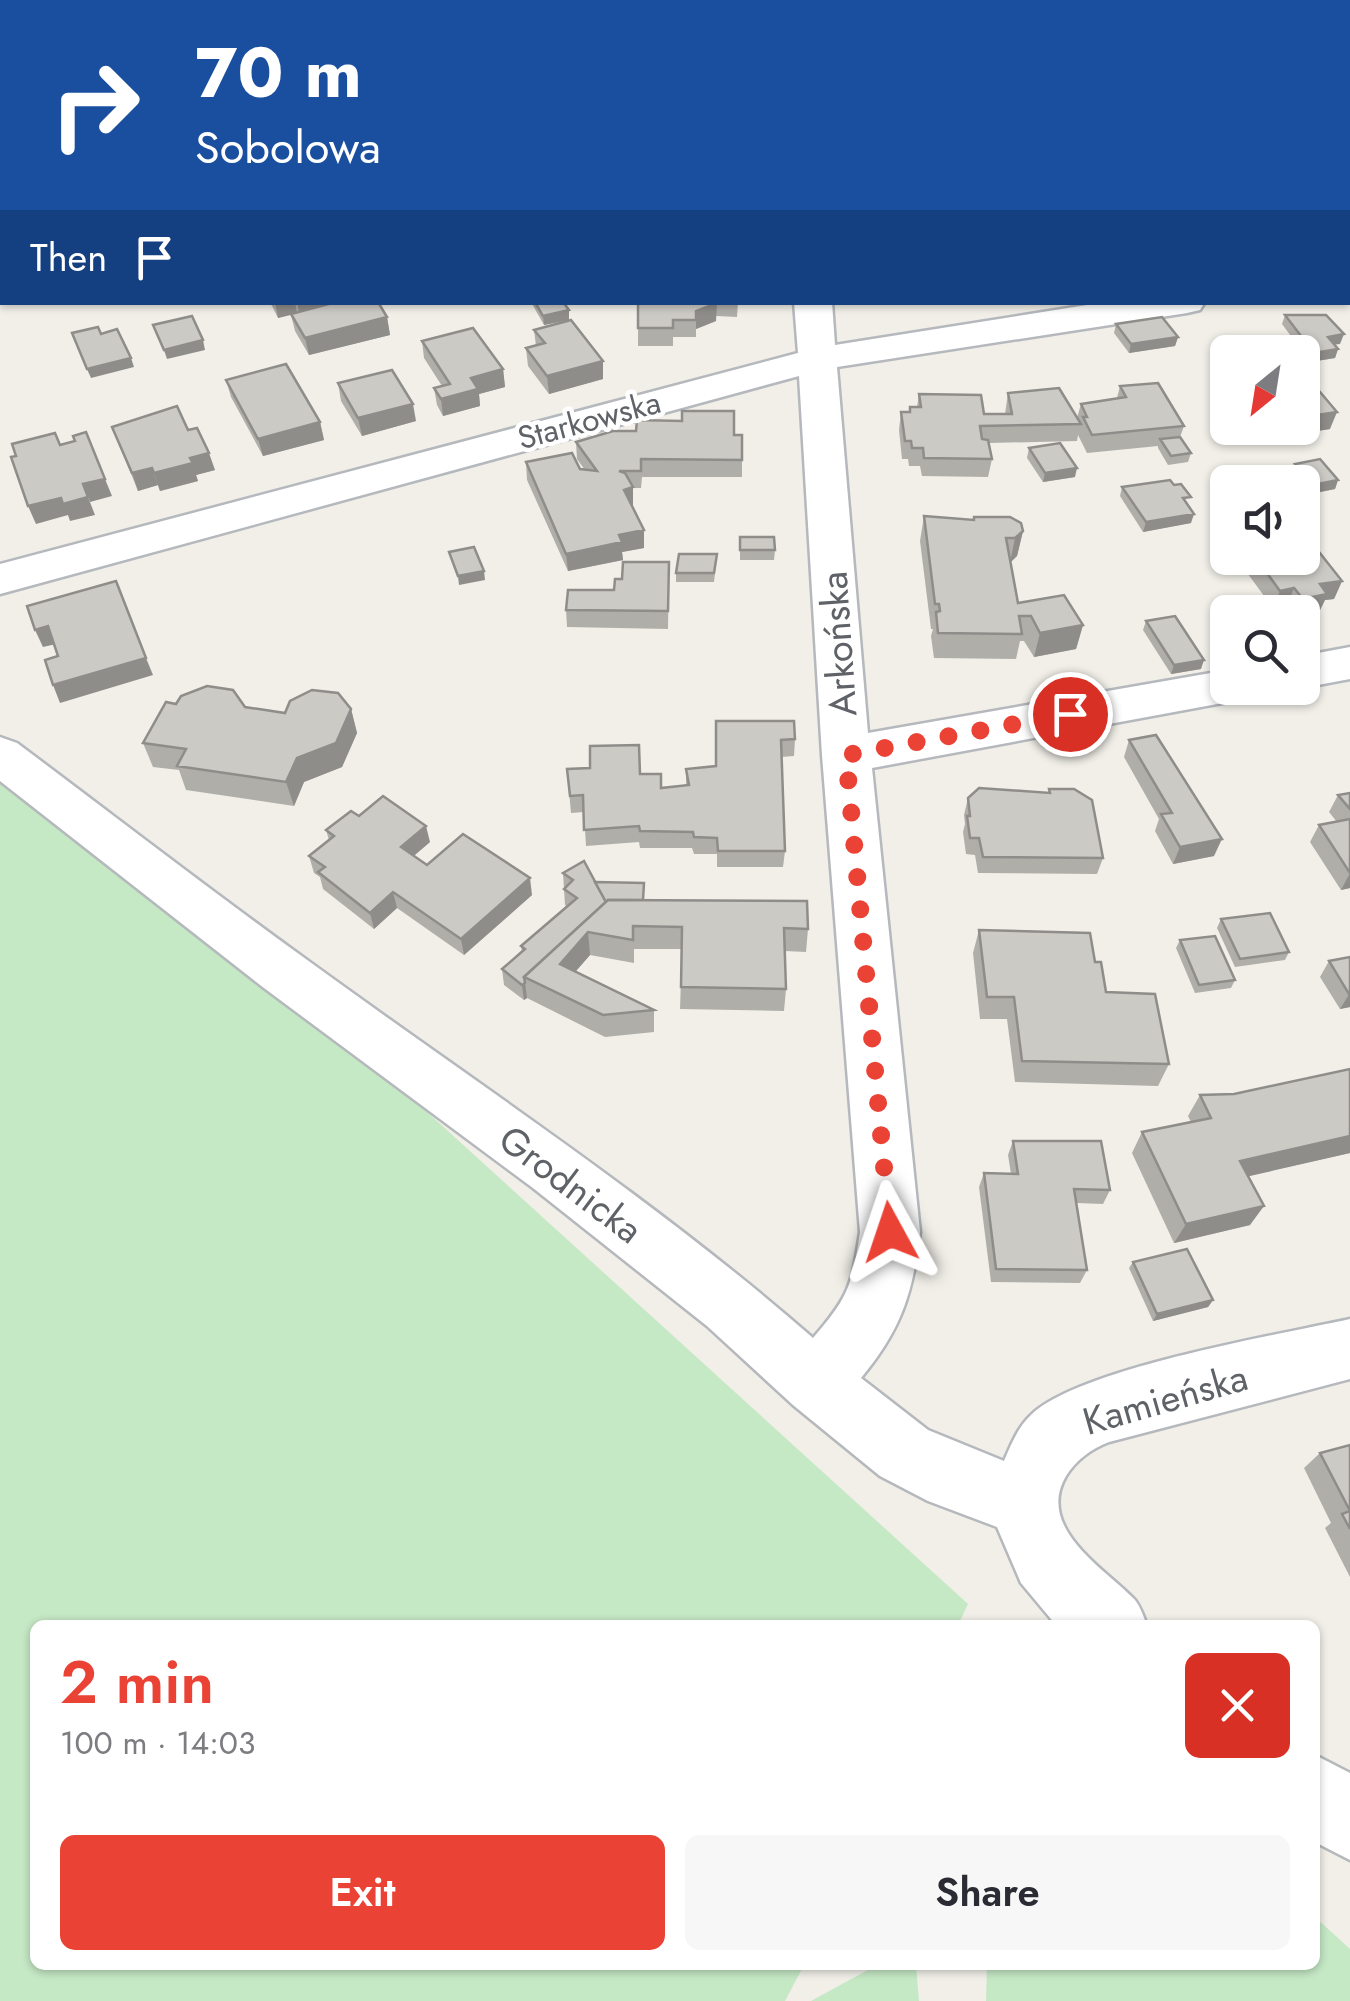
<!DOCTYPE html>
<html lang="en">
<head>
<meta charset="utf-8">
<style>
	:root { --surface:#fff; --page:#f7f7f7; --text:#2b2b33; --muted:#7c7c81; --accent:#ea4335 }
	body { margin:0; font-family:Jost,sans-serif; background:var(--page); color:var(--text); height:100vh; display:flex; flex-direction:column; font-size:38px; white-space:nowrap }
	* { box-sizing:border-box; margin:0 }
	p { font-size:32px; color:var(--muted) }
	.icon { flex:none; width:55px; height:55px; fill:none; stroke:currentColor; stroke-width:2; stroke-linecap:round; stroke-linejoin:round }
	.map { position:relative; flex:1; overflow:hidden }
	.details { position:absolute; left:30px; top:1620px; width:1290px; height:350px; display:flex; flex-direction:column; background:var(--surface); border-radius:15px; box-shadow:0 2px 8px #0004 }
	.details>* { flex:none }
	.hud { position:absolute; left:0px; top:0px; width:1350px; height:305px; box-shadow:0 2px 8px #0004; background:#1a4fa0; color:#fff; overflow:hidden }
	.needle { width:65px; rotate:210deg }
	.buttons { position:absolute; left:1210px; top:335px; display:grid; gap:20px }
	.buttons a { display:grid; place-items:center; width:110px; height:110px; border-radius:15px; background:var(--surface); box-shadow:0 2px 8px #0004; font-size:50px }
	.pin { position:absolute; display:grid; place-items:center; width:85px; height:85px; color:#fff; margin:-42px; border:5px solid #fff; border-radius:50%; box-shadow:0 2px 10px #0007 }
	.me { position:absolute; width:110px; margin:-55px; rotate:355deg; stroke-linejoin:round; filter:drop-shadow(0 0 8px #0008) }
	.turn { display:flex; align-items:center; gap:35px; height:210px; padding:0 30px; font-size:45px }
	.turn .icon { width:130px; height:130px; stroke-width:2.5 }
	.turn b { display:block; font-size:70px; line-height:85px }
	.then { display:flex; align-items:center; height:95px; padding:0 30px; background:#0003; gap:20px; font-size:38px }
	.round { display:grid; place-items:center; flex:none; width:105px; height:105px; border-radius:15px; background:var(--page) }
	.summary { display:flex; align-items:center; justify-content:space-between; height:170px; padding:0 30px }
	h1 { font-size:60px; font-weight:600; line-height:75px; color:var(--accent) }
	.primary-button { display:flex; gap:20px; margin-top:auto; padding:20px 30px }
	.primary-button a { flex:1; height:115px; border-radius:15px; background:var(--accent); color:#fff; font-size:40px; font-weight:600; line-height:115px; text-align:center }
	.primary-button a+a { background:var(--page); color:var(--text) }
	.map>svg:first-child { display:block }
</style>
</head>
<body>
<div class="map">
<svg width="1350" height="2001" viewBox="0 0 1350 2001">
	<rect width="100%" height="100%" fill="#f1efe8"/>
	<!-- green -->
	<g fill="#c5e8c5">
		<path d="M0,784L294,991L968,1604L958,1625H35V1965H804L785,2001H0Z"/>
		<path d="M1315,1917L1350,1949V2001H986L987,1965H1315Z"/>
		<path d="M877,1965H916L919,2001H811Z"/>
	</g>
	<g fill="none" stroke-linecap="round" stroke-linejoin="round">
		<defs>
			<g id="minor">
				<path d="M776,0H806V2H777Z"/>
				<rect x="1348" y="21" width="2" height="18"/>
				<rect x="0" y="261" width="2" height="22"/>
				<rect x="1348" y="268" width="2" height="22"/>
				<path d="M794,302H832L835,345L1106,302H1205L1200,310L1187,313L837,367L868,733L1228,670V688H1251L1245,698L1228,702L872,768L920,1232C913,1293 901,1330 861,1378L928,1430L1004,1461C1011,1445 1018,1427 1031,1415C1080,1368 1278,1335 1350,1319V1379L1109,1442C1091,1449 1076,1460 1066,1476C1036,1527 1102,1567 1132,1597C1140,1604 1143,1616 1147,1625H1056L1021,1583L997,1527L928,1501L880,1476L793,1405L707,1326L533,1188L264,988L0,781V737L17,743C112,814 206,887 303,957C474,1082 653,1198 813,1338C849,1297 852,1285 860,1232L822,755L799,376L0,594V564L798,353Z"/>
				<path d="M1350,647V679L1302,688H1300L1302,656Z"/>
				<path d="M1315,1755L1350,1773V1860L1315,1842Z"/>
			</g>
		</defs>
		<!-- minor casing -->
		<use href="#minor" stroke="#b5b8bc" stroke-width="5"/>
		<!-- minor -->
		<use href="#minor" fill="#fff" fill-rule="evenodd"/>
	</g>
	<!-- wall -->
	<g fill="#afaea9">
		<path d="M1114,0H1236L1240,2H1116Z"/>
		<path d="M1258,0H1350V7H1348V2H1260Z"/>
		<path d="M270,302H384L379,305L387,317L390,335L309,355L295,331L291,315L278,318Z"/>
		<path d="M531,302H563L569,310V320L544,325Z"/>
		<path d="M638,302H738L737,317L716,316V321L696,329V337H673V346H638Z"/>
		<path d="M1285,315L1340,344H1334L1338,349L1335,358L1310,362L1282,324Z"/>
		<path d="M1116,324L1178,337L1175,346L1129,353L1114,333Z"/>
		<path d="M534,330L603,379L549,394L528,366L526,348L536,346Z"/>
		<path d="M422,341L503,369L505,387L479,394L480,406L443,416L437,405L434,388L442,386L424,358Z"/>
		<path d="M226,380L320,422L324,440L263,456L231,397Z"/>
		<path d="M338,383L416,421L362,436L341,401Z"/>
		<path d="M1120,386L1184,426L1180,437L1191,453L1188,462L1168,465L1158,448V446L1087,453L1078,435L1077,441L989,443L992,459L988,477L922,476L920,466H909L908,459H902L899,430L901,412H909L910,407H917L919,394L984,414H1005L1008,393L1077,418L1081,404L1117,398Z"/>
		<path d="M1302,386L1330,429L1298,434L1293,429L1273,432L1270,439L1252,442L1241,428H1302Z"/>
		<path d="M1228,387V410L1222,403Z"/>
		<path d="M112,427L188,430L215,470L196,475L198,481L160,491L158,485L138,491Z"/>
		<path d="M734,435L742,460V477H642L641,488H633V505H632L644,530V548L622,552L623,560L568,571L527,480L526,462L585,470L577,459L576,442Z"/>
		<path d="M1029,448L1075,477L1043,482L1027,458Z"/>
		<path d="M1295,464L1338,480L1335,489L1310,494L1302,486V482H1299L1291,473Z"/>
		<path d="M1122,487L1188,505L1191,523L1143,532L1120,496Z"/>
		<path d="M924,516L973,520L974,517L1023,531L1017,556L1010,562L1018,603L1083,625L1076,649L1034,657L1024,641H1020L1016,659L934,658L931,636L933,629H931L920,541Z"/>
		<path d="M740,537L775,550L774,560H740Z"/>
		<path d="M717,554L714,582H676V573Z"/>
		<path d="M1250,558H1302L1342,581L1334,599L1325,600L1319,612L1302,615V612H1292L1287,606L1273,608L1245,570Z"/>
		<path d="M669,562L668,629L567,627L566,610L614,590L622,579Z"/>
		<path d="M1146,621L1201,669L1171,674L1143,630Z"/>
		<path d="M176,704L245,707L285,713L351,709L357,733L342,767L304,782L294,806L186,790L179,770L153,767L143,743Z"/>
		<path d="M794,721L795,739L794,756L781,757L785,851L783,867H717V854H694L692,848H640L639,842L586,846L584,812L571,813L567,769L640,774L661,788L686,786V769L715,766Z"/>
		<path d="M1129,740L1214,856L1173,864L1155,831L1159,819L1124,757Z"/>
		<path d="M1049,789L1103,858L1097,874L978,873L975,855L966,854L963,832L965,824L964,815L968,798L1048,793Z"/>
		<path d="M1350,793V888L1341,890L1310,842L1319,825L1337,822L1329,812L1338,795Z"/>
		<path d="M359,816L430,842L414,856L427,865L532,895L464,955L397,908L374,929L323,889L320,877L314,873L309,856L329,840L326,830Z"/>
		<path d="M563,873L595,882L644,900L808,929L806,952L785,951L786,989L784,1011L680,1009L682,949H634V963L590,955L575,972L654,1010V1032L605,1037L527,998L524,1000L504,985L502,969L522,952L521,946L567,906L565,905Z"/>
		<path d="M1221,919L1289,952L1285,960L1235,967L1217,928Z"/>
		<path d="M979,930L1095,962L1106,992L1169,1064L1158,1086L1015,1082L1007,1019H980L973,953Z"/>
		<path d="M1180,940L1235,980L1231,988L1195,993L1176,948Z"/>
		<path d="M1350,957V1007L1340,1009L1320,977L1329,961Z"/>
		<path d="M1350,1069V1153L1248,1176L1250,1225L1174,1243L1132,1153L1142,1132L1191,1122L1188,1116L1200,1095L1234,1094Z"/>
		<path d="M1013,1141L1110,1190L1103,1204L1076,1203L1087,1270L1080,1283L991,1282L979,1187L984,1173L1011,1174L1008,1155Z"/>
		<path d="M1133,1262L1213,1300L1208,1307L1153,1321L1129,1268Z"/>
		<path d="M1350,1445V1577L1325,1528L1331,1523L1304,1468L1320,1453Z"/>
	</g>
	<!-- shaded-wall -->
	<g fill="#8f8d8a">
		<path d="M102,0H147V1L103,2Z"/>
		<path d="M971,0H985V2H970Z"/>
		<path d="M990,0H1042L1041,1L1030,2H990Z"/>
		<path d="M1294,0H1350V5L1348,7V2H1293Z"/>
		<path d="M1348,126H1350V142L1348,143Z"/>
		<path d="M275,302H295L297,313L278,318Z"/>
		<path d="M297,302H336L300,319Z"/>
		<path d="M717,303L716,321L696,329V311Z"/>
		<path d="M569,310V320L544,325L543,316Z"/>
		<path d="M387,317L390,335L309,355L305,338Z"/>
		<path d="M1344,334L1340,344L1324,346L1328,337Z"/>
		<path d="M1178,337L1175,346L1129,353L1131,344Z"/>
		<path d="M203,340L205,350L167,359L164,350Z"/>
		<path d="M1338,349L1335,358L1310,362L1314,353Z"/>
		<path d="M131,358L134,367L91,378L87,369Z"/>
		<path d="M603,361V379L549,394L547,376Z"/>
		<path d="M503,369L505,387L479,394L480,406L443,416L441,399L471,378Z"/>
		<path d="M413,404L416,421L362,436L358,418Z"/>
		<path d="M1337,412L1330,429L1298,434L1300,428H1302L1304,417Z"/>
		<path d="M320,422L324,440L263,456L258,439Z"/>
		<path d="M1257,428H1294L1293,429L1273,432L1270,439L1252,442Z"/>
		<path d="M209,453L215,470L196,475L198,481L160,491L154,473L190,458Z"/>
		<path d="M152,468L158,485L138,491L132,473Z"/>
		<path d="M1077,468L1075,477L1043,482L1045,473Z"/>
		<path d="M105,479L112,496L90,502L83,484Z"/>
		<path d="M1338,480L1335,489L1310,494L1313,485Z"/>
		<path d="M633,487V505L624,507V490Z"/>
		<path d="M88,497L95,515L70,521L68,515L36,524L28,506L61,498Z"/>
		<path d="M1194,514L1191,523L1143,532L1146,522Z"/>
		<path d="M644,530V548L622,552L623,560L568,571L566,554L619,535Z"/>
		<path d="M1023,531L1017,556L1010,563L1015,538Z"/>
		<path d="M484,571L485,580L459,585L458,576Z"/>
		<path d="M1342,581L1334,599L1325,600L1319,612L1302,615V612H1297L1303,599L1320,584Z"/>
		<path d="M1294,588L1287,606L1273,608L1280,591Z"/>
		<path d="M1083,625L1076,649L1034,657L1040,633Z"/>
		<path d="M48,626L56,644L43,647L35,630Z"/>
		<path d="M146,658L153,675L60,703L53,685Z"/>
		<path d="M1204,660L1201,669L1171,674L1174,665Z"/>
		<path d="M351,709L357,733L342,767L304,782L294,806L286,782L297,758Z"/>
		<path d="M426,826L430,842L405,863L401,847Z"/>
		<path d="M1222,839L1214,856L1173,864L1180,847Z"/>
		<path d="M1350,873V888L1341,890Z"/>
		<path d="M530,878L532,895L464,955L461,939Z"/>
		<path d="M393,892L397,908L374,929L370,913Z"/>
		<path d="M609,907L588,932L590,955L563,986L541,985Z"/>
		<path d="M525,983L527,998L524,1000L522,985Z"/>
		<path d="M1350,993V1007L1340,1009Z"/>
		<path d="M1350,1136V1153L1228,1181L1240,1161Z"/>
		<path d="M1264,1206L1250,1225L1174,1243L1186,1224Z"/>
		<path d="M1213,1300L1208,1307L1153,1321L1157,1314Z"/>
	</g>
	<!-- building -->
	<g fill="#cccac5" stroke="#8f8d8a" stroke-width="2.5">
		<path d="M0,0H19L20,2H2V14H0Z"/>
		<path d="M49,0H103L105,2H51Z"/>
		<path d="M157,0H216L217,1L158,2Z"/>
		<path d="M380,0H423L410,2H382Z"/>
		<path d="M584,0H590L593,2H571Z"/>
		<rect x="693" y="0" width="52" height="2"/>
		<path d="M1142,0H1170L1173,2H1144Z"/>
		<path d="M1202,0H1236L1240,2H1205Z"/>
		<path d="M1348,96L1350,98V126H1348Z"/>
		<path d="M1348,188L1350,189V220L1348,222Z"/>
		<path d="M336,302H378L387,317L305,338L291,314Z"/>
		<path d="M535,302H563L569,310L543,316Z"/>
		<path d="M638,302H717V303L696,311V320H673V328H638Z"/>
		<path d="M1285,315H1326L1344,334L1328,337L1338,349L1314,353Z"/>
		<path d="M192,316L203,340L164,350L153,325Z"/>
		<path d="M1162,317L1178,337L1131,344L1116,324Z"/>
		<path d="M571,320L603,361L547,376L526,348L545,343L534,330Z"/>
		<path d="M98,327L101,334L117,329L131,358L87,369L72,333Z"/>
		<path d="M473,328L503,369L471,378L478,389L441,399L434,388L450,384L422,341Z"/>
		<path d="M286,364L320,422L258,439L226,380Z"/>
		<path d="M392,370L413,404L358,418L338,383Z"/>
		<path d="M1158,383L1184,426L1092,435L1083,417H1087L1081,404L1126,397L1120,386Z"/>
		<path d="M1302,386L1304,388L1315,386L1337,412L1304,417L1302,414Z"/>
		<path d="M1059,388L1081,424L980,426L982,439L988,440L992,459L924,458L923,448H912L911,441H905L901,412H910V407H921L919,394L981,395L984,414H1012L1008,393Z"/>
		<path d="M177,406L188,430L197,428L209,453L190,458L193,463L154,473L152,468L132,473L112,427Z"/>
		<path d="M682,411H734V435H742V460L641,459V471H619L625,473L633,487L624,490L644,530L619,535L622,542L566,554L526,462L572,453L580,469L597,471L576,442L613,431H636L637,420L682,421Z"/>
		<path d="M86,432L105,479L83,484L88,497L63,504L61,498L28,506L11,457L16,456L12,444L55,433L60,445L75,441L73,436Z"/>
		<path d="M1180,437L1191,453L1171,456L1160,439Z"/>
		<path d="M1060,443L1077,468L1045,473L1029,448Z"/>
		<path d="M1320,459L1338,480L1313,485L1295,464Z"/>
		<path d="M1170,480L1174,485L1181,484L1191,497L1183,498L1194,514L1146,522L1122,487Z"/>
		<path d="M924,516L974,520V517H1010L1021,523L1023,531L1015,538H1006L1018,603L1064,595L1083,625L1040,633L1031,616H1019L1022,634L938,633L936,612L940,611L939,604H935Z"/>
		<path d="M740,537H774L775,550H740Z"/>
		<path d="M1312,543L1342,581L1320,584L1327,594L1303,599L1294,588L1280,591L1256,558H1302V544Z"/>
		<path d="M474,547L484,571L458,576L449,552Z"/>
		<path d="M679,554H717L714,573H676Z"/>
		<path d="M623,562H669L668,611L566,610L568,590H614L615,579H622Z"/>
		<path d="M116,581L146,658L53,685L45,660L58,656L48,626L35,630L27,606Z"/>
		<path d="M1175,616L1204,660L1174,665L1146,621Z"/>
		<path d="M207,686L233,690L245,707L285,713L290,701L312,690L338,693L351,709L336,743L297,758L286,782L177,766L186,749L143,743L166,702L176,704L181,696Z"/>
		<path d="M716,721H794L795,739L781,740L785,851H718L717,838L694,837L693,832L640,831L639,826L584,830L583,795L570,796L567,769L590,768V746L639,745L640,774H661V788L689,785L686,769L716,766Z"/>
		<path d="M1156,735L1222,839L1180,847L1161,814L1172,813L1129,740Z"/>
		<path d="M979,788L1050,793L1049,789H1074L1092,800L1103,858L983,857L979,838H970L967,816H970L968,798Z"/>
		<path d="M1350,793V809L1338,795Z"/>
		<path d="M383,796L426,826L401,847L427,865L463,834L530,878L461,939L393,892L370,913L318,872L325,867L309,856L334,836L326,830L351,811L359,816Z"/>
		<path d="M1350,819V873L1319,825Z"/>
		<path d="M584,861L606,902L524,977L525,983L522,985L502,969L525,949L521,946L577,898L564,889L573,880L563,873Z"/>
		<path d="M595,882L644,883L643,900H608L606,902Z"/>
		<path d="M608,900L807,901L808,929L784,928L786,989L681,987L682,927L633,926V940L588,932L560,964L654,1010L603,1015L524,977Z"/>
		<path d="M1270,913L1289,952L1240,959L1221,919Z"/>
		<path d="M979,930L1090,933L1095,962H1101L1106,992L1155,994L1169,1064L1022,1061L1014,997H987Z"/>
		<path d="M1215,936L1235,980L1199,985L1180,940Z"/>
		<path d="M1350,957V993L1349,994L1329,961Z"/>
		<path d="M1350,1069V1136L1240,1161L1264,1206L1186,1224L1142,1132L1211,1118L1200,1095L1234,1094Z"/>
		<path d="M1013,1141H1101L1110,1190L1074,1189L1087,1270L996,1269L984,1173L1018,1174Z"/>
		<path d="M1187,1249L1213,1300L1157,1314L1133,1262Z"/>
		<path d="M1350,1445V1511L1320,1453Z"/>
		<path d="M1350,1511V1529L1342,1514Z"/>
	</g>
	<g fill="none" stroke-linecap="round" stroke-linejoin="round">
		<!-- route -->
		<path stroke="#ea4335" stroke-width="18" stroke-dasharray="0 32.4" d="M890,1232L846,755L1070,714"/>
	</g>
	<g text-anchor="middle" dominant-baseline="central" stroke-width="9" stroke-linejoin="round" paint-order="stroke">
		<!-- far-street labels -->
		<g font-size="32" fill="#5f6368" stroke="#fff">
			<text transform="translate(589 420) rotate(-15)">Starkowska</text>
		</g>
		<!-- street labels -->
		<g font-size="38" fill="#5f6368" stroke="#fff">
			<text transform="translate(838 644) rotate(-94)">Arkońska</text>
			<text transform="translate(571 1184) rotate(37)">Grodnicka</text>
			<text transform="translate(1165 1399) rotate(-16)">Kamieńska</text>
		</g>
	</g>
</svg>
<div class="buttons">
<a><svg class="needle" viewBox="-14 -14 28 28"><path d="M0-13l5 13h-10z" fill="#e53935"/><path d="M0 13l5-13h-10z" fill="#7c7c81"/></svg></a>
<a><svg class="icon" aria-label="sound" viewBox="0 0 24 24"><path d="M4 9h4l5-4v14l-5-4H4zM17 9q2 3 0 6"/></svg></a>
<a><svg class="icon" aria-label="search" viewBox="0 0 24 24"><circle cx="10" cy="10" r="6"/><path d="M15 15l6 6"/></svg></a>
</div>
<div class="pin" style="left:1070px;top:714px;background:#d93025"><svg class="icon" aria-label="arrive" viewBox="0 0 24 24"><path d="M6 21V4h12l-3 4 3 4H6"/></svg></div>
<svg class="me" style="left:890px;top:1232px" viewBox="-20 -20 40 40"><path d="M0-17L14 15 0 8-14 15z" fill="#ea4335" stroke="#fff" stroke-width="4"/></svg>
<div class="hud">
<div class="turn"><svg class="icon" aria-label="right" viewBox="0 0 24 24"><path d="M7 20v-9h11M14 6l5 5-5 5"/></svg><div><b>70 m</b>Sobolowa</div></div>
<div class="then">Then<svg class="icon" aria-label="arrive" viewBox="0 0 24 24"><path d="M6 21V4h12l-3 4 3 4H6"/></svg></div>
</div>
<section class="details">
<div class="summary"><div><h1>2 min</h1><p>100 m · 14:03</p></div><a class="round" style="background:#d93025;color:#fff"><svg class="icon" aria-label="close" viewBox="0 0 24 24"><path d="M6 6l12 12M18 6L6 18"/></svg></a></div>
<div class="primary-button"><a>Exit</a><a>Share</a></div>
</section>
</div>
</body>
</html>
